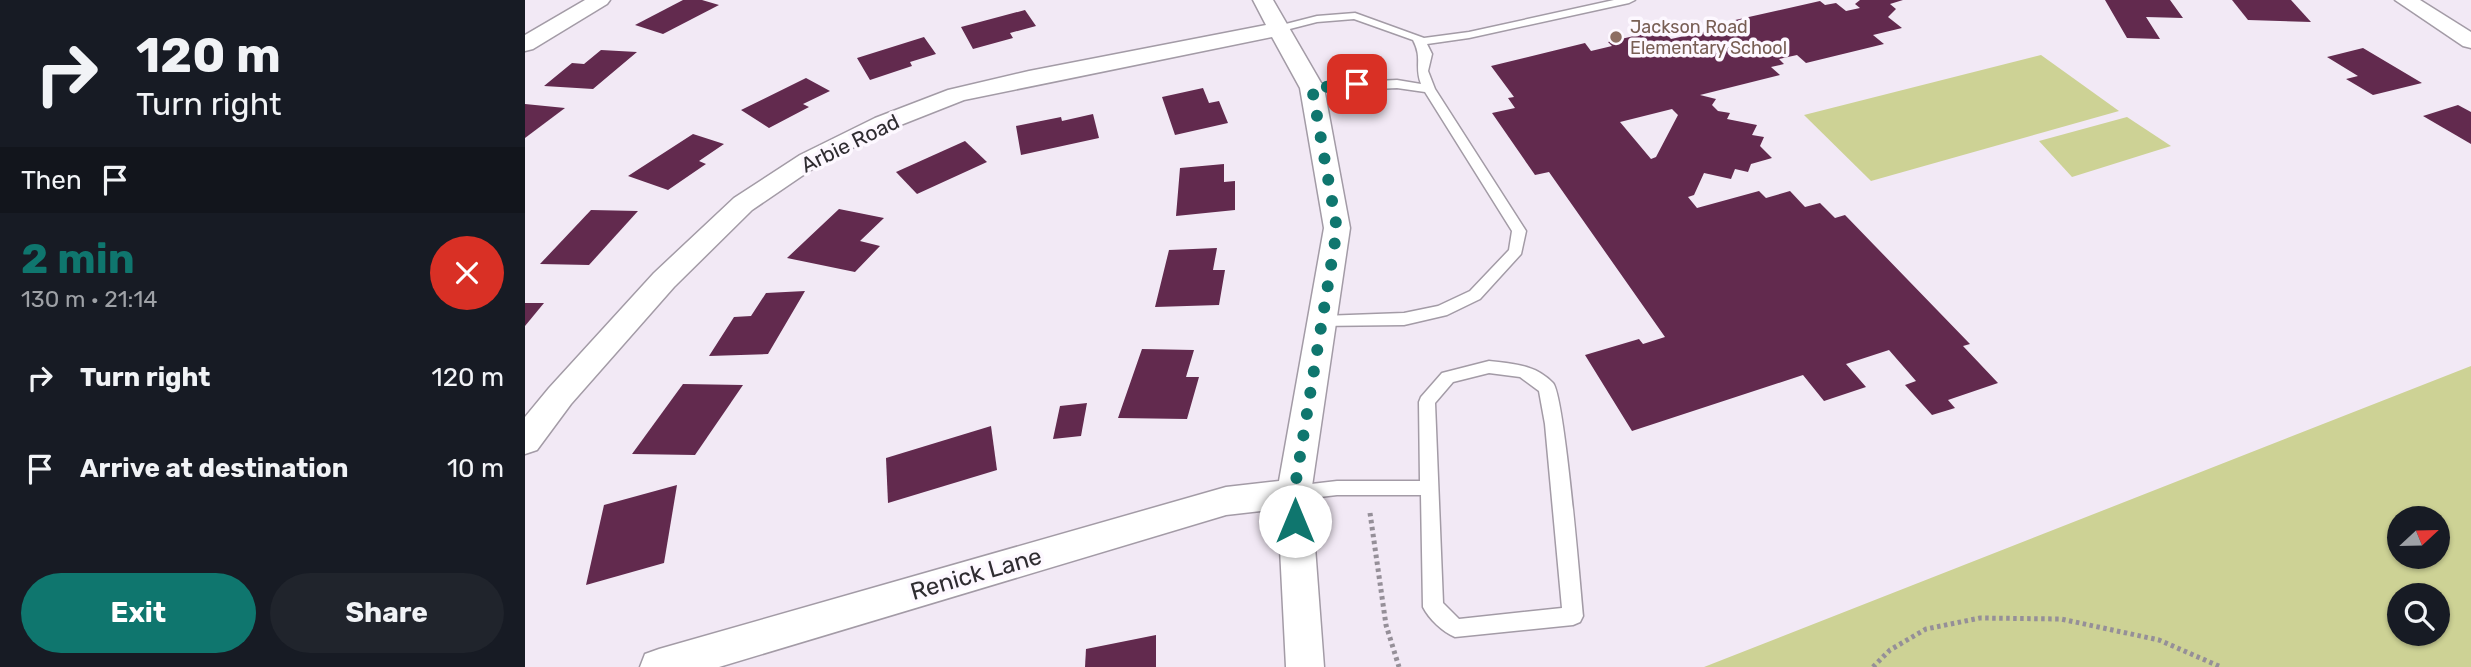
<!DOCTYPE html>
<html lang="en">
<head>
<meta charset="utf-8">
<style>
	:root { --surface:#171b24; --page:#20242c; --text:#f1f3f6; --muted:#9ea1a6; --accent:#0f766e }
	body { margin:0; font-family:Rubik,sans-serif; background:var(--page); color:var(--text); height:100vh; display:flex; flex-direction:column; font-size:26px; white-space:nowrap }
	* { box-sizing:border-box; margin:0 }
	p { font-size:23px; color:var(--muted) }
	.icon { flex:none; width:38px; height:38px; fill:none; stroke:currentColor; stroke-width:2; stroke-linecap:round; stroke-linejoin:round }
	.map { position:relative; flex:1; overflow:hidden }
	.drawer { display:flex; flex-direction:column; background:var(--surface); width:525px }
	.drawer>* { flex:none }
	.banner { background:#171b24; color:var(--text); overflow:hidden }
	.needle { width:46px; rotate:68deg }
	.controls { position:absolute; left:1862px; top:506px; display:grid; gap:14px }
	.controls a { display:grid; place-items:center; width:63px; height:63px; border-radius:50%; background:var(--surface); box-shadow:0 2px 5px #0004; font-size:35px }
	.pin { position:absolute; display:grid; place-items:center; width:60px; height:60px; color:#fff; margin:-30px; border-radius:14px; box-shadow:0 4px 10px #0006 }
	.me { position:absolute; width:77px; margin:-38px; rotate:0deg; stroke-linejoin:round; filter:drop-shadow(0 0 5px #0008) }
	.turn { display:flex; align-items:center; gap:24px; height:147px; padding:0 21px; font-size:32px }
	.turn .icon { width:91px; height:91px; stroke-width:2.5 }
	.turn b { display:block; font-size:49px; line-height:60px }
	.then { display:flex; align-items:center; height:66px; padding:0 21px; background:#0003; gap:14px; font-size:26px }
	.round { display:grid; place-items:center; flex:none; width:74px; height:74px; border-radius:37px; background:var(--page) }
	.headline { display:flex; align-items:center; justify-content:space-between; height:119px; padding:0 21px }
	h1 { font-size:42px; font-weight:700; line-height:52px; color:var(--accent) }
	.primary-button { display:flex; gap:14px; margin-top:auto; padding:14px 21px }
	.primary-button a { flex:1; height:80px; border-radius:42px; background:var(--accent); color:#fff; font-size:28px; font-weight:700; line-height:80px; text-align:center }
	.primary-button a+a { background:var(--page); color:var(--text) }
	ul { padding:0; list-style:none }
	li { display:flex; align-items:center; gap:21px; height:91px; padding:0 21px }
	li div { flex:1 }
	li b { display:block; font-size:26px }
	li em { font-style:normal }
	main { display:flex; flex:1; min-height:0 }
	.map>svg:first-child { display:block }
</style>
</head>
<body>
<main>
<section class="drawer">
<div class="banner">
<div class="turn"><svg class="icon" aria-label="right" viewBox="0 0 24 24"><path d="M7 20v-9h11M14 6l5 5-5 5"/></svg><div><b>120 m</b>Turn right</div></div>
<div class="then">Then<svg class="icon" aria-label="arrive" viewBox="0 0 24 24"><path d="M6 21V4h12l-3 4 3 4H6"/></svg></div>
</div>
<div class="headline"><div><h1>2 min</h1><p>130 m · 21:14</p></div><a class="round" style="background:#d93025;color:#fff"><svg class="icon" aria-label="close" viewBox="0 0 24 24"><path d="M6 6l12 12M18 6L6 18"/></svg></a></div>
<ul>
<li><svg class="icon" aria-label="right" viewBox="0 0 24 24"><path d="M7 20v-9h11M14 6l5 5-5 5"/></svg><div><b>Turn right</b></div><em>120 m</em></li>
<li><svg class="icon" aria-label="arrive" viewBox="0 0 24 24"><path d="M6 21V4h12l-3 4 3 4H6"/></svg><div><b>Arrive at destination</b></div><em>10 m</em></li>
</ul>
<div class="primary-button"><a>Exit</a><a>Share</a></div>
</section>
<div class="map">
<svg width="1946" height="667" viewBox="0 0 1946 667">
	<rect width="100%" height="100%" fill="#f2e9f5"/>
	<!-- green -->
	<g fill="#cdd295" fill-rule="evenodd">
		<path d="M1516,55L1594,111L1346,181L1279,115Z"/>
		<path d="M1602,117L1646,146L1547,177L1514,141Z"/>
		<path d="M1946,366V667H1179ZM1913,518V556H1874V518ZM1913,595V634H1874V595Z"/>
	</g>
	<!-- building -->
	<g fill="#622a4e" fill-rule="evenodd">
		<path d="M158,0H177L194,5L138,34L110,25Z"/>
		<path d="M1335,0H1378L1365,4L1371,9L1363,17L1377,28L1348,35L1359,44L1281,63L1272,55L1254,59L1259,64L1246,67L1255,75L1175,95L1191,99L1187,105L1193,111L1205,113L1202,119L1232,125L1227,135L1239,137L1235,146L1247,158L1226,164L1223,172L1210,169L1206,179L1179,173L1169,195L1163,197L1172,208L1234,191L1241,198L1265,191L1280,207L1295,203L1310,218L1320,215L1445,344L1438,346L1473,383L1423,400L1430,408L1407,415L1380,385L1391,381L1364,350L1321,364L1341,387L1299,401L1278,375L1107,431L1060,355L1114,339L1118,344L1140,337L1024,172L1010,175L967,113L990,108L983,98L989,97L966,66L1060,43L1066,51L1087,46L1083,42L1109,36L1104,31L1133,25L1146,39L1182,31L1179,27L1295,1L1300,5L1311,3L1321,11L1335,8L1330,4ZM1147,109L1153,115L1131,157L1126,159L1095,122Z"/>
		<path d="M1580,0H1645L1658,18L1621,17L1635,39L1602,38Z"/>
		<path d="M1707,0H1766L1786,22L1723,20Z"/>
		<path d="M500,10L511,26L485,33L488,38L448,49L436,27Z"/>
		<path d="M399,37L411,54L385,62L387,66L345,80L332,58Z"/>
		<path d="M1838,48L1897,83L1848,95L1821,79L1833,76L1802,57Z"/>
		<path d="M76,50L112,52L68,89L19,86L47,63L59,64Z"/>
		<path d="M281,78L305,91L278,104L284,107L244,128L216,110Z"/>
		<path d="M678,88L684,103L694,101L703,123L650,135L637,97Z"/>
		<path d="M0,104L40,108L0,138Z"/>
		<path d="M1933,105L1946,112V144L1898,116Z"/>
		<path d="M568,114L574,138L496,155L491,126L536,117L537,121Z"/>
		<path d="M168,134L199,144L174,161L181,164L143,190L103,176Z"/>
		<path d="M440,141L462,162L392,194L371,172Z"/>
		<path d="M699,164V182L710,181V210L651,216L655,168Z"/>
		<path d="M314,209L359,218L335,241L355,246L330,272L262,258Z"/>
		<path d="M66,210L113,211L64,265L15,264Z"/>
		<path d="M692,248L688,270H700L694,305L630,307L644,250Z"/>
		<path d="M280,291L243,354L184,356L209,317L226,316L241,293Z"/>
		<path d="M0,303H19L0,326Z"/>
		<path d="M617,349L669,350L661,377H674L662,419L593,418Z"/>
		<path d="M158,384L218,385L170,455L107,454Z"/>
		<path d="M562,403L556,436L528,439L535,406Z"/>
		<path d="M466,426L472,470L363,503L361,458Z"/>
		<path d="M152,485L139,563L61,585L79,505Z"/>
		<path d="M631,635V667H560L561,649Z"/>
	</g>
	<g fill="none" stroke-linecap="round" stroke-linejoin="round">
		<defs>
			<g id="service">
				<path d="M1089,0H1110L1104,3L944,38L902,44L907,54L903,71L910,89L1001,231L996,254L955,299L922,315L879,325L791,326L789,322L797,316L879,313L913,306L945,291L984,250L987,231L900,92L872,88L787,92L781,88L787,84L872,80L896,84C889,65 898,59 888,40L829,19L792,22L753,32L749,31V27L792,16L830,13L899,38L944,32Z"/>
				<path d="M964,361C988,364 1010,364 1028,383C1040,397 1055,585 1058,616L1055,622L1048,625L930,637C918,632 904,619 898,607L896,495H812L769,500L763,498L760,493L763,488L769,486L812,481H895L894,402L896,397L917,373ZM964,373L995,377L1014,391L1020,424L1037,608L934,619L918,603L910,403L928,382Z"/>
			</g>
			<g id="minor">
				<path d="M60,0H85L82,4L8,49L0,51V35Z"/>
				<path d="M728,0H748L799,88L825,228L786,493L799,667H761L753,509L701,515L194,667H115L120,654L134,649L701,487L754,481L799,228L775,88L747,37L439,100L368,128L293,165L227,210L149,287L46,404L12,450L0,454V417L24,388L129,273L209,198L275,155L350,118L423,90L504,71L741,25Z"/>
				<path d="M1870,0H1895L1946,32V48L1938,46Z"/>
			</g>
		</defs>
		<!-- service casing -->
		<use href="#service" stroke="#a39ba6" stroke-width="3"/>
		<!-- minor casing -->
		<use href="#minor" stroke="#a39ba6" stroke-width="3"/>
		<!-- path -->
		<g stroke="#958f98" stroke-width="5" stroke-dasharray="3.5 3.5" stroke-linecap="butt">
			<path d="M845,513L861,625L874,667"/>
			<path d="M1348,667L1365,650L1401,629L1455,618L1536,619L1634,640L1696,667"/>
		</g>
		<!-- service -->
		<use href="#service" fill="#fff" fill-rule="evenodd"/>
		<!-- minor -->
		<use href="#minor" fill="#fff" fill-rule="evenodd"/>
	</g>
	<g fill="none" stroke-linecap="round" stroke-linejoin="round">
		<!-- route -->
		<path stroke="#0f766e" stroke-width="12" stroke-dasharray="0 21.6" d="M770,521L769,493L812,229L787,88L832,84"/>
	</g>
	<!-- markers -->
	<circle fill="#8d6e63" stroke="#fdf8ff" stroke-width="2.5" cx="1091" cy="37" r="7"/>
	<g text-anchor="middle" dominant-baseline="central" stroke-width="7" stroke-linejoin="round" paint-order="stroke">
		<!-- far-education labels -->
		<g font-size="18" fill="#785e54" stroke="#fdf8ff" text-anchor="start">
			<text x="1105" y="27">Jackson Road<tspan x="1105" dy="21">Elementary School</tspan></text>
		</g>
		<!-- street labels -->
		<g font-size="21" fill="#2f2c31" stroke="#fdf8ff">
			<text transform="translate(325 143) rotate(-26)">Arbie Road</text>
		</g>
		<!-- near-street labels -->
		<g font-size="24" fill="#2f2c31" stroke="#fdf8ff">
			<text transform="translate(451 574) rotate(-16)">Renick Lane</text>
		</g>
	</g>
</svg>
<div class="controls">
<a><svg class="needle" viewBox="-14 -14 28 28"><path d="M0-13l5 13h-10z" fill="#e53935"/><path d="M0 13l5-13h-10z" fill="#9ea1a6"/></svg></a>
<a><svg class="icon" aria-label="search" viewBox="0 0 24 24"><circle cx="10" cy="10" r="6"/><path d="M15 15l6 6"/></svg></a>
</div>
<div class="pin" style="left:832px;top:84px;background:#d93025"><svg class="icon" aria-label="arrive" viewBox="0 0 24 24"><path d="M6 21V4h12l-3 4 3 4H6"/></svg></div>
<svg class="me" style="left:770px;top:521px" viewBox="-20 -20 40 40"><circle r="19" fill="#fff"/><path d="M0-13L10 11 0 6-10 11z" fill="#0f766e"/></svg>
</div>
</main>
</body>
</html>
